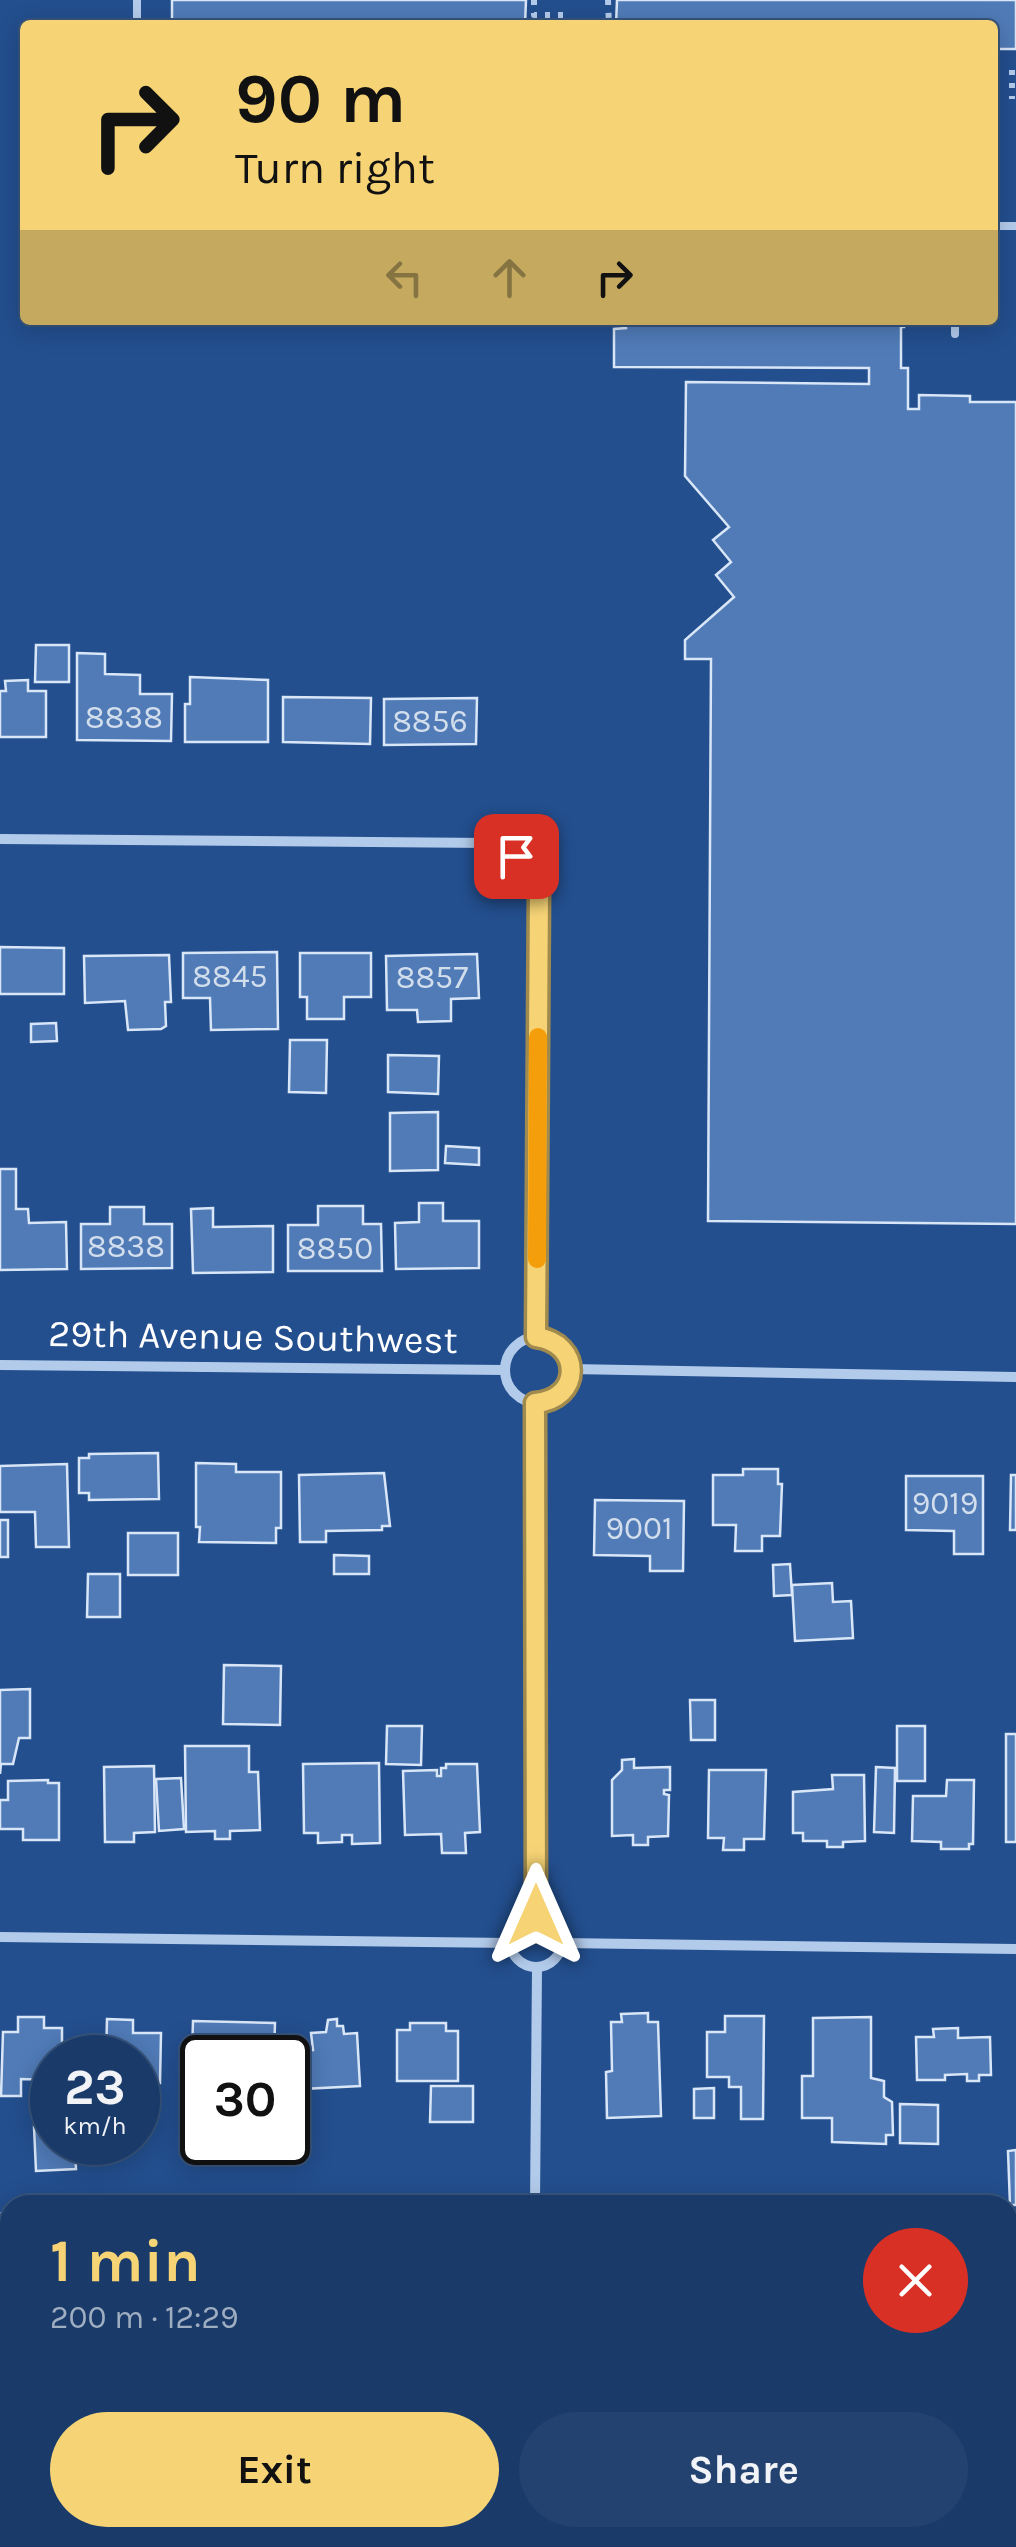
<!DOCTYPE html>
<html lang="en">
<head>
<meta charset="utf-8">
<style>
	:root { --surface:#1a3b6a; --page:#234270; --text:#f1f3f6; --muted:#9fadc1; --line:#38557e; --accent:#f6d476 }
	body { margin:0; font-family:Karla,sans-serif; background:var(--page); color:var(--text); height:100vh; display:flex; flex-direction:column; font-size:38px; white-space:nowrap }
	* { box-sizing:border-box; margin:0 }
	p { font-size:32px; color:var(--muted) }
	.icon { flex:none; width:55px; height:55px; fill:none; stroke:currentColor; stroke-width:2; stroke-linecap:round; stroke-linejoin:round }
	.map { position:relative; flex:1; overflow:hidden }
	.side { position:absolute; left:0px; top:2195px; width:1018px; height:352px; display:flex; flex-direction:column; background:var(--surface); border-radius:30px 30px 0 0; box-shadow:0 5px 25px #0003,0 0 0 2px var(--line) }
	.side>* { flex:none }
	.guide { position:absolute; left:20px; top:20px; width:978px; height:305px; border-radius:10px; box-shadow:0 5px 25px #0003,0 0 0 2px var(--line); background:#f6d476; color:#111; overflow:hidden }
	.speed { position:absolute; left:30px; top:2035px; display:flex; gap:20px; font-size:50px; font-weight:700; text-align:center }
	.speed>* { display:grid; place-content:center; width:130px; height:130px; border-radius:50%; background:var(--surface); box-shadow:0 5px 25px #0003,0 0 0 2px var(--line); line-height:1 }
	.speed small { font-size:25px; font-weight:400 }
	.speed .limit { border:5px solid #111; border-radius:15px; background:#fff; color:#111 }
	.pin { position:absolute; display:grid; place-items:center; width:85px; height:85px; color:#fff; margin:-42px; border-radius:20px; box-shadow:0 5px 15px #0006 }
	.me { position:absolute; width:110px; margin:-55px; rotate:0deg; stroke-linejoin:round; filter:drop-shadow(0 0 8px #0008) }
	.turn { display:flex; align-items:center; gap:35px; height:210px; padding:0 50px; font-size:45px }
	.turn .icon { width:130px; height:130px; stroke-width:2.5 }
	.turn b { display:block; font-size:70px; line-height:85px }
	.lanes { display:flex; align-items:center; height:95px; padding:0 50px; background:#0003; justify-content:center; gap:50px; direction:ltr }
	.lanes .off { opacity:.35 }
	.round { display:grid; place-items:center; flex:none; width:105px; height:105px; border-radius:52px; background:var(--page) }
	.head { display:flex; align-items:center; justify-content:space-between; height:170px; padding:0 50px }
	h1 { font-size:60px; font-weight:700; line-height:75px; color:var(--accent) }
	.primary-button { display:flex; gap:20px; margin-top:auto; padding:20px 50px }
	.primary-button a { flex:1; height:115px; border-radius:60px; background:var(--accent); color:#111; font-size:40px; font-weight:700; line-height:115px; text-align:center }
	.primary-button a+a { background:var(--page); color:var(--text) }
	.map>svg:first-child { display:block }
</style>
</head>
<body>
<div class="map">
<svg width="1016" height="2547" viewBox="0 0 1016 2547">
	<rect width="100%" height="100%" fill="#234f8e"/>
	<!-- building -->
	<g fill="#507bb7" stroke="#d8e6f8" stroke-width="2.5">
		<path d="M172,0H526L525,25H172Z"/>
		<path d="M617,0H1016V49H995L992,52V25H616Z"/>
		<path d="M626,320H904V327H901V368H908V409H919V395L970,396V402H1016V1224L708,1221L711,659H685V640L734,597L716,575L731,562L713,540L729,527L685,476L686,382L869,384V368L614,367V329L626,328Z"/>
		<path d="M36,645H69V682H35Z"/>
		<path d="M77,653L105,654V674L140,675V694H172L171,741L77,740Z"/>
		<path d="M190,677L268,680V742H185V704H190Z"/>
		<path d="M28,680V691H46V737H0V691H6L5,681Z"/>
		<path d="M283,697L371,698L370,744L283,742Z"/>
		<path d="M477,698L476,744L384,745V699Z"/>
		<path d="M0,947L64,948V994H0Z"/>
		<path d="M277,952L278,1029L211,1030L210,998H183V953Z"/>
		<path d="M300,953H371V997H344V1019H307V997H300Z"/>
		<path d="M477,954L479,998L451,999V1021L418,1022L417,1010H387L386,956Z"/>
		<path d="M169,955L171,1002H165L166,1026L161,1029L128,1030L125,1001L85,1003L84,956Z"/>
		<path d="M56,1023L57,1041L31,1042V1024Z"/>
		<path d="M290,1040H327L326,1093L289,1092Z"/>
		<path d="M388,1055L439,1056L438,1094L388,1092Z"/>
		<path d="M438,1112V1170L390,1171V1113Z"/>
		<path d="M446,1146L479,1148V1165L445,1163Z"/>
		<path d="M0,1169H16V1209H28L29,1223L66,1222L67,1269L0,1270Z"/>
		<path d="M419,1203H443V1221H479V1268L396,1269L395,1223L419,1222Z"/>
		<path d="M318,1206H363V1224H381L382,1271H288V1225H318Z"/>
		<path d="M110,1207H144V1224H172V1268L81,1269V1224H110Z"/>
		<path d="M213,1208V1227L273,1226V1272L193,1273L191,1209Z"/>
		<path d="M158,1453L159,1499L89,1500V1493H79V1458H89V1454Z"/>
		<path d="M196,1463L236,1464V1472H281V1528H276V1543L199,1542L200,1527H196Z"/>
		<path d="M67,1464L69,1547H36L35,1512H0V1466Z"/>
		<path d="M743,1469H778V1484H782L780,1536H762V1551H735L736,1525H713V1475H743Z"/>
		<path d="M384,1473L390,1526H382V1530L326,1531V1542H300L299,1475Z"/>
		<path d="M1011,1475H1016V1530H1010Z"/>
		<path d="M906,1476H983V1554H954V1531L906,1530Z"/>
		<path d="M595,1500L684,1501L683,1571H650V1556L594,1555Z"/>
		<rect x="0" y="1520" width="8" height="37"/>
		<rect x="128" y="1533" width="50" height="42"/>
		<path d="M334,1555L369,1556V1574H334Z"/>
		<path d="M790,1564L792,1595L774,1596L773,1565Z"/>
		<path d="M88,1574H120V1617H87Z"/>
		<path d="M832,1583L833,1602L851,1601L853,1638L795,1641L792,1585Z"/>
		<path d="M224,1665L281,1666L280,1725L223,1724Z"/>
		<path d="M30,1689V1738H19L13,1764H1L0,1774V1690Z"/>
		<path d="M690,1700H715V1740H691Z"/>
		<path d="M387,1726H422L421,1765L386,1764Z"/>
		<rect x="897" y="1726" width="28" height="55"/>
		<rect x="1006" y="1734" width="10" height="108"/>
		<path d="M185,1746H249V1772H258L260,1830L230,1831V1839H215V1831L186,1832Z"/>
		<path d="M634,1759V1768L670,1767V1790H664V1794L669,1795L668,1836L648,1837V1845H633V1835L612,1836V1780L622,1770V1760Z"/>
		<path d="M379,1763L380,1843L352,1844V1835H342V1842L318,1843V1833H304L303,1764Z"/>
		<path d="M446,1764H477L480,1832L465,1833L466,1853H442L441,1834L405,1835L403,1771L437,1770V1776H441V1768H446Z"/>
		<path d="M154,1766L155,1832L134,1833V1842H105L104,1767Z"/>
		<path d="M876,1767L895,1768L894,1833L874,1832Z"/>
		<path d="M709,1770H766L764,1839H744V1850H723L724,1838H708Z"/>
		<path d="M832,1775H864L865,1841L843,1842V1847H827V1841H803V1833H793V1792L833,1789Z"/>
		<path d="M181,1778L184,1829L159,1831L156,1779Z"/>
		<path d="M48,1780V1783H59V1840H23V1829H0V1800H8V1781Z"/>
		<path d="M947,1780H974L973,1844H969V1849H941V1842L912,1841L913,1796H946Z"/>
		<path d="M648,2013V2022H658L661,2116L607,2118L606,2072L612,2071L611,2022H622L621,2014Z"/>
		<path d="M725,2016H764L763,2119H741V2087H729V2077H707V2032H725Z"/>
		<path d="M18,2017H44V2028H62V2058H52V2080L21,2079V2096H1L3,2032H18Z"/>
		<path d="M871,2017V2078L884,2081V2097L892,2102L893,2135H886V2144L832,2142V2118H802V2076H813V2018Z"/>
		<path d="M107,2019L133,2020V2033H161L160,2083H150V2097L138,2096V2058H106Z"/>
		<path d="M337,2019V2026H343L344,2034L357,2033L360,2086L303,2089L304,2110L288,2111V2086L302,2085L300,2051L313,2050L311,2033L326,2032L328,2020Z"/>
		<path d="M193,2021L275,2023L274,2058H202V2084H191Z"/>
		<path d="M410,2023H446V2031H458V2081H397V2030H410Z"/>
		<path d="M958,2028V2038L990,2037L991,2075H979V2081H967V2074L945,2075V2080H917L916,2037H934L933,2029Z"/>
		<path d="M431,2086H473V2122H430Z"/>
		<path d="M714,2088V2118H694V2089Z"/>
		<path d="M900,2104L938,2105V2144L900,2143Z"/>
		<path d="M52,2126V2142H75L76,2169L36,2171L34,2127Z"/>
		<path d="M1016,2150V2205H1010L1008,2151Z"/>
		<rect x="0" y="2336" width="10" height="72"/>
		<rect x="1008" y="2366" width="8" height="45"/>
	</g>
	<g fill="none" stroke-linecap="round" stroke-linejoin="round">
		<!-- path -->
		<g stroke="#b3cbeb" stroke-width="6" stroke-dasharray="5 8" stroke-linecap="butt">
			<path d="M534,0V15H567V25"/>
			<path d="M608,0L609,25"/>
			<path d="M1012,70V99"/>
		</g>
		<!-- service -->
		<g stroke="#b3cbeb" stroke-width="8">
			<path d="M137,0V25"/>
			<path d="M992,226H1016"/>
			<path d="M955,320V334"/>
			<path d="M0,2216H10"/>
			<path d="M1008,2232L1016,2233"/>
		</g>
		<!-- minor -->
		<g stroke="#b3cbeb" stroke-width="10">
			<path d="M0,839L489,843L516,855L539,889L536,1337"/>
			<circle cx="538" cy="1370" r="33"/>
			<path d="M0,1365L505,1370"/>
			<path d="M571,1369L1016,1377"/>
			<path d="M535,1403L537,1915"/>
			<circle cx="536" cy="1941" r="26"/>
			<path d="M0,1937L510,1943"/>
			<path d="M562,1943L1016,1949"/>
			<path d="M535,2205L537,1967"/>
			<path d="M0,2502H10"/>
			<path d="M1008,2520H1016"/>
			<path d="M537,2538V2547"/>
		</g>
	</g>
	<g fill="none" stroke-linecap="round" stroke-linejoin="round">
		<defs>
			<path id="route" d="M516,856L539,889L536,1337C583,1343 582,1400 535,1403L536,1915"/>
		</defs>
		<!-- route casing -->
		<use href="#route" stroke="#a08a4d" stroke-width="25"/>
		<!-- route -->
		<use href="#route" stroke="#f6d476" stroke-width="18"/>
		<!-- slow -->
		<path stroke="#f59e0b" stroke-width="18" d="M537,1259L538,1037"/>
	</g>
	<g text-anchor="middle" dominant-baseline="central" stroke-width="10" stroke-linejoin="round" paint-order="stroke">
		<!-- number labels -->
		<g font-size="32" fill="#d3deed">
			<text x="124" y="717">8838</text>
			<text x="430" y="721">8856</text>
			<text x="230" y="976">8845</text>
			<text x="432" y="977">8857</text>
			<text x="126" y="1246">8838</text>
			<text x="335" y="1248">8850</text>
			<text x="945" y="1503">9019</text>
			<text x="639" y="1528">9001</text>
		</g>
		<!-- street labels -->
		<g font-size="38" fill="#fff" stroke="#234f8e">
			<text transform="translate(253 1337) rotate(1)">29th Avenue Southwest</text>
		</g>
	</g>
</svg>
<div class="speed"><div>23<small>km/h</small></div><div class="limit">30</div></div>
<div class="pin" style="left:516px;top:856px;background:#d93025"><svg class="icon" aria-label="arrive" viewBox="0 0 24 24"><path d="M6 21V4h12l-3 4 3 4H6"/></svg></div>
<svg class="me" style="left:536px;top:1915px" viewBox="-20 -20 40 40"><path d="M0-17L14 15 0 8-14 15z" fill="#f6d476" stroke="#fff" stroke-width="4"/></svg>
<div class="guide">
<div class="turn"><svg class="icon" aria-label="right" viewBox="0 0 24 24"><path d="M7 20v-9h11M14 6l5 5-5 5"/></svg><div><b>90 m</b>Turn right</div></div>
<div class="lanes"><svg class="icon off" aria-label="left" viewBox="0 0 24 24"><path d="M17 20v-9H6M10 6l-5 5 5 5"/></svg><svg class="icon off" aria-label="ahead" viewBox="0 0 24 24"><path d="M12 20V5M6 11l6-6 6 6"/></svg><svg class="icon" aria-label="right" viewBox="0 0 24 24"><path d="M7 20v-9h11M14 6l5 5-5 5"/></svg></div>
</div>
<section class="side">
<div class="head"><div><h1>1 min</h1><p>200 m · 12:29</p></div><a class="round" style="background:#d93025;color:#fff"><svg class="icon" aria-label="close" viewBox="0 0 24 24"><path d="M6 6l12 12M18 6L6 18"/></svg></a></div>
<div class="primary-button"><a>Exit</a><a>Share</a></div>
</section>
</div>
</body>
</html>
